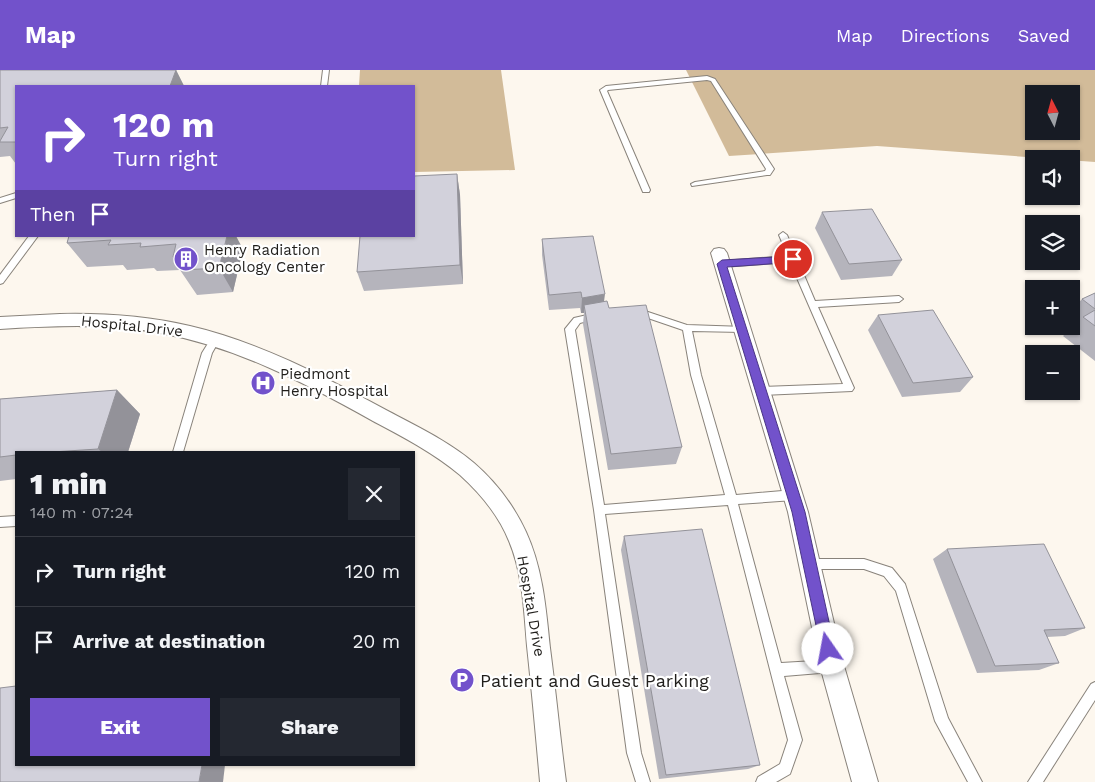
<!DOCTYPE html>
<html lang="en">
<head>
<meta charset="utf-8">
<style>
	:root { --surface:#171b24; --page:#242831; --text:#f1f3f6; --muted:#9ea1a6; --line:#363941; --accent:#7252cb }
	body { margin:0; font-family:"Work Sans",sans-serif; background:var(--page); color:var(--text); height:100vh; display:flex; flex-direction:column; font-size:19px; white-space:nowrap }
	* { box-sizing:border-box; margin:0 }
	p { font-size:16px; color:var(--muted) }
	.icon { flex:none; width:28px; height:28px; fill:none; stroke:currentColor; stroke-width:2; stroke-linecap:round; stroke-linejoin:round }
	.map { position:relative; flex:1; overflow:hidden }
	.details { position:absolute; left:15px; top:381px; width:400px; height:315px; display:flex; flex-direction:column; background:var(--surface); border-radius:0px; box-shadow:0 1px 4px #0004 }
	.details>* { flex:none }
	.guide { position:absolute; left:15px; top:15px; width:400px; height:152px; border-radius:0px; box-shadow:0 1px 4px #0004; background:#7252cb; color:#fff; overflow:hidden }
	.needle { width:32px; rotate:354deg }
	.buttons { position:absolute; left:1025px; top:15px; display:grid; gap:10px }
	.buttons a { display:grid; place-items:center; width:55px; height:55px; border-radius:0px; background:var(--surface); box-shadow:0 1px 4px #0004; font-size:25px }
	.pin { position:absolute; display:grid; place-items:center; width:42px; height:42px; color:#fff; margin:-21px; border:2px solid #fff; border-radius:50%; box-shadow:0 1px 5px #0007 }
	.me { position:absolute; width:55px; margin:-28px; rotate:348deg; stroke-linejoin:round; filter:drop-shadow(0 0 4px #0008) }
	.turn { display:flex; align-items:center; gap:18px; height:105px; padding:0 15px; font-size:22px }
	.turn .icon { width:65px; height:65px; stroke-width:2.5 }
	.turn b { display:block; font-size:35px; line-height:42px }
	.then { display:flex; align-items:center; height:48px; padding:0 15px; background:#0003; gap:10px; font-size:19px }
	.round { display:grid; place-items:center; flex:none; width:52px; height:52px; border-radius:0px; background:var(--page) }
	.summary { display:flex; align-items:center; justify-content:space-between; height:85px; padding:0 15px }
	h1 { font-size:30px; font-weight:800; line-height:38px }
	.action { display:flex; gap:10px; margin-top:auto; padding:10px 15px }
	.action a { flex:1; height:58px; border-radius:0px; background:var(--accent); color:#fff; font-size:20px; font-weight:800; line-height:58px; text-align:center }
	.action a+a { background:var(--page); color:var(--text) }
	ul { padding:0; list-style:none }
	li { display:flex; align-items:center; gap:15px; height:70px; padding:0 15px; border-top:1px solid var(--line) }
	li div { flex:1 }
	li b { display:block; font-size:19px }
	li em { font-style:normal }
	header { display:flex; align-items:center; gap:30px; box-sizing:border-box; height:70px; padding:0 25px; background:var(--accent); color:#fff }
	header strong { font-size:24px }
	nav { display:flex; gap:28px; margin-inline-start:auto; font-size:18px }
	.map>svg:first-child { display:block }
</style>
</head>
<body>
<header>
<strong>Map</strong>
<nav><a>Map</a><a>Directions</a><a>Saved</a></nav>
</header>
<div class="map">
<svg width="1095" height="712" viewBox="0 0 1095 712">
	<rect width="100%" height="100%" fill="#fdf7ee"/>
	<!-- forest -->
	<g fill="#d2bb99" fill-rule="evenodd">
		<path d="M360,0H501L515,100L414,102V16H359Z"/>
		<path d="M686,0H1095V92L877,76L729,86ZM1034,24H1071V61H1034Z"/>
	</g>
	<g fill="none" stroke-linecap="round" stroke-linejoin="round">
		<defs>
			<g id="service">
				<path d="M323,0H329L327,16H321Z"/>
				<path d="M707,6L715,9L774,99L770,105H767L692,116L691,114L695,112L765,101L766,99L711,11L707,10L608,20L607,21L650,120L649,122H643L600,20L606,16Z"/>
				<path d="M16,123V128L0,133V128Z"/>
				<path d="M783,162L787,165L815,231L899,226L903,229L899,232L818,237L854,318L852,321L761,325L758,324L756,321L758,318L761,317L843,314L790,192L722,197L718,194L722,191L788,186L779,165Z"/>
				<path d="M29,166H38L3,213L0,214V205Z"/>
				<path d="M635,241H645L687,255L745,257L747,259L742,262L692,261L701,305L736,425L794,420L798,422L799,425L798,428L794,430L738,434L781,593L832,590L836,592L838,596L836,600L832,602L784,606L802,670L790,704L776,712H756L758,707L780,694L788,670L728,435L605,444L641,683L650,712H636L627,683L594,440L565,259L574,248L596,243L600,246L599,248L580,253L575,260L604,435L725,425L691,305L683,260L645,247L632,246L631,244L632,242Z"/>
				<path d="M215,266L220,269L212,283L183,382H173L202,283L212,267Z"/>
				<path d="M16,446V456L0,457V447Z"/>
				<path d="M810,489H864L892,498L905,514L948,648L982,712H968L935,651L896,521L884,506L864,499H810L806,498L804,494L806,490Z"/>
				<path d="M1095,612V630L1043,712H1028L1091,614Z"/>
			</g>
			<g id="minor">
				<path d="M719,178L724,179L727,183L808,442L844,596L878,712H852L820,596L788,442L711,183L714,179Z"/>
				<path d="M60,244C103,243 147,246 190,256C259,272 323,306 386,340C416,356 448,371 474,393C496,412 514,436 526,462C543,499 546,539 550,578C556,623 560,667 566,712H540C536,667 532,622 527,576C524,541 523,504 509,471C499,446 480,423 460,405C434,383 403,367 373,351C305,313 237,277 160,263C108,253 53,256 0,259V247Z"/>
			</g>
		</defs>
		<!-- service casing -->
		<use href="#service" stroke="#89837b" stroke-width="2"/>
		<!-- minor casing -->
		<use href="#minor" stroke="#89837b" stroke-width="2"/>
		<!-- service -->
		<use href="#service" fill="#fff" fill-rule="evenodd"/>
		<!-- minor -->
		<use href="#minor" fill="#fff" fill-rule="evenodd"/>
	</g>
	<!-- wall -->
	<g fill="#b5b4bc">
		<path d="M0,0H176L184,16H16V94L10,86L0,87Z"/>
		<path d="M457,104L460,125L463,214L364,221L357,202Z"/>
		<path d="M822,142L902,190L892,206L841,210L815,158Z"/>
		<path d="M69,166L243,179L233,222L197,225L180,200L157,201L154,198L127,200L123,195L87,197L67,173Z"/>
		<path d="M542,169L604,232L609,238L682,377L676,394L608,400L583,254L584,243H581L580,238L549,240L542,185Z"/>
		<path d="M1095,223V291L1063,266L1073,256L1071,255V241L1082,229Z"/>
		<path d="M878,245L973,307L960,322L902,327L868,260Z"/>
		<path d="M117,320L140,344L128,382H16V409L0,411V329Z"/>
		<path d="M624,466L760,695L748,699L659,709L621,480Z"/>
		<path d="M947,479L1085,558L1065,566L1047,567L1059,593L1039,600L977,603L933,489Z"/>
	</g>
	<!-- shaded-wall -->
	<g fill="#939299">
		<path d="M176,0L184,16H170Z"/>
		<path d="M457,104L460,125L463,214L460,195Z"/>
		<path d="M227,166H236L243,179L233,222L219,198Z"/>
		<path d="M605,224L603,239L584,235V243H581L582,228Z"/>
		<path d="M117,320L140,344L128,382H102L98,379Z"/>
		<path d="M202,695H225L223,712H199Z"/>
	</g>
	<!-- building -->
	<g fill="#d2d1db" stroke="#939299">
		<path d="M0,0H176L170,16H16V72H0V71L8,57L0,58Z"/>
		<path d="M457,104L460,195L357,202L360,166H414V106Z"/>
		<path d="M872,139L902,190L849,194L822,142Z"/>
		<path d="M69,166H227L219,198L182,200L186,186L173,187L176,174L140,177L141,173L108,175L111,170L67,173Z"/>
		<path d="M593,166L605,224L582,228L581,222L549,225L542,169Z"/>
		<path d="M1095,223V239L1082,229Z"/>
		<path d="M607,231L609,238L646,235L682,377L611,384L584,235Z"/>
		<path d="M933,240L973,307L913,313L878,245Z"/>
		<path d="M1095,240V256L1083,247Z"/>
		<path d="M117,320L98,379L52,382H16V385L0,387V329Z"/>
		<path d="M702,459L760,695L666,705L624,466Z"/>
		<path d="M1044,474L1085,558L1044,560L1059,593L995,596L947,479Z"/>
		<path d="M16,616V695H202L199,712H0V618Z"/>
	</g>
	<!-- route -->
	<path fill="#7252cb" stroke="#4a3584" d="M793,186L798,189L797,192L727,197L805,442L835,579L833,584L828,586L823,584L821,579L792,442L717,194L722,190Z"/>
	<!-- icons -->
	<defs>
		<symbol id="building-disc" viewBox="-11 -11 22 22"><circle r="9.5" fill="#7252cb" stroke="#fff"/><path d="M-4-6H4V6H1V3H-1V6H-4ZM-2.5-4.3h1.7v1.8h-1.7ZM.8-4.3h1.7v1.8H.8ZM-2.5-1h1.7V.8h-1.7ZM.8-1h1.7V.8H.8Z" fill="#fff"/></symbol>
		<symbol id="hospital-disc" viewBox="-11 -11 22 22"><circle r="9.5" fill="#7252cb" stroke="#fff"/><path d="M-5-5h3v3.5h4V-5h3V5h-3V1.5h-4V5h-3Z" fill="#fff"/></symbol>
		<symbol id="parking-disc" viewBox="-11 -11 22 22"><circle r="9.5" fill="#7252cb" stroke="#fff"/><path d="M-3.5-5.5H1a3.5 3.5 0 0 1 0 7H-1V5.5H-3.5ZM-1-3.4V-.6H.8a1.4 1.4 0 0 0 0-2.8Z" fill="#fff"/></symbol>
	</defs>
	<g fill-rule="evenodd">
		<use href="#building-disc" x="172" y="175" width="28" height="28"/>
		<use href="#hospital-disc" x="249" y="299" width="28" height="28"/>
		<use href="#parking-disc" x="448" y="596" width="28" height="28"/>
	</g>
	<g text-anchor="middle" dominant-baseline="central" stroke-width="4.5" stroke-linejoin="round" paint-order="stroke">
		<!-- poi labels -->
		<g font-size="15" fill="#201e1b" stroke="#fff" text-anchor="start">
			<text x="204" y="180">Henry Radiation<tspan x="204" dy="17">Oncology Center</tspan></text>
			<text x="280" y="304">Piedmont<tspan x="280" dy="17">Henry Hospital</tspan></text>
		</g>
		<!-- street labels -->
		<g font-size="15" fill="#201e1b" stroke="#fff">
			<text transform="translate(132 256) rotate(6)">Hospital Drive</text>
			<text transform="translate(531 536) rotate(80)">Hospital Drive</text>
		</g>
		<!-- near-poi labels -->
		<g font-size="18" fill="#201e1b" stroke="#fff" text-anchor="start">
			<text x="480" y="610">Patient and Guest Parking</text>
		</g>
	</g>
</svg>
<div class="buttons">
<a><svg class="needle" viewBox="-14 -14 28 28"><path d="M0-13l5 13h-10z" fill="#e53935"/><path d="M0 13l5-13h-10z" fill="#9ea1a6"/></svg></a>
<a><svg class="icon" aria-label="sound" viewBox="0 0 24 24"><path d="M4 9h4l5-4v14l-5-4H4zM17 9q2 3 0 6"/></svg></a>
<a><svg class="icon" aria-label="layers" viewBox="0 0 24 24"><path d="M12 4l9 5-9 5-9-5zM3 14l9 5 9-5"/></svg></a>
<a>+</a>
<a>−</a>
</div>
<div class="pin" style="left:793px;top:189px;background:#d93025"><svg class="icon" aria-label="arrive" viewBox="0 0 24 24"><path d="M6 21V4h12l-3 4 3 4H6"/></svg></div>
<svg class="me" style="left:828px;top:579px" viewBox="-20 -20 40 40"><circle r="19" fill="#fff"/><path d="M0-13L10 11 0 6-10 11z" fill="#7252cb"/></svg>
<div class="guide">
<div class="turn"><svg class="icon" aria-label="right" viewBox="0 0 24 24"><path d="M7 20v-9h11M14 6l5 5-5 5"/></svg><div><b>120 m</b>Turn right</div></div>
<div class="then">Then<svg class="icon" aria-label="arrive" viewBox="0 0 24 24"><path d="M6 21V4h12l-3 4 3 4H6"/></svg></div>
</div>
<section class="details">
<div class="summary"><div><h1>1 min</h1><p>140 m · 07:24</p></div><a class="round"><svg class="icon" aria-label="close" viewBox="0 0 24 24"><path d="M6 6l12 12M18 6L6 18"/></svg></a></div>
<ul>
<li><svg class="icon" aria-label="right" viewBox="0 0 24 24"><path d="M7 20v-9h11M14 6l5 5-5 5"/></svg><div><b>Turn right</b></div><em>120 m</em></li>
<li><svg class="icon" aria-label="arrive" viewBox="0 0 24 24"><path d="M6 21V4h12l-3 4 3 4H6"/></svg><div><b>Arrive at destination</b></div><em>20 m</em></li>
</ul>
<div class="action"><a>Exit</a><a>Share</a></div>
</section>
</div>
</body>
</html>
